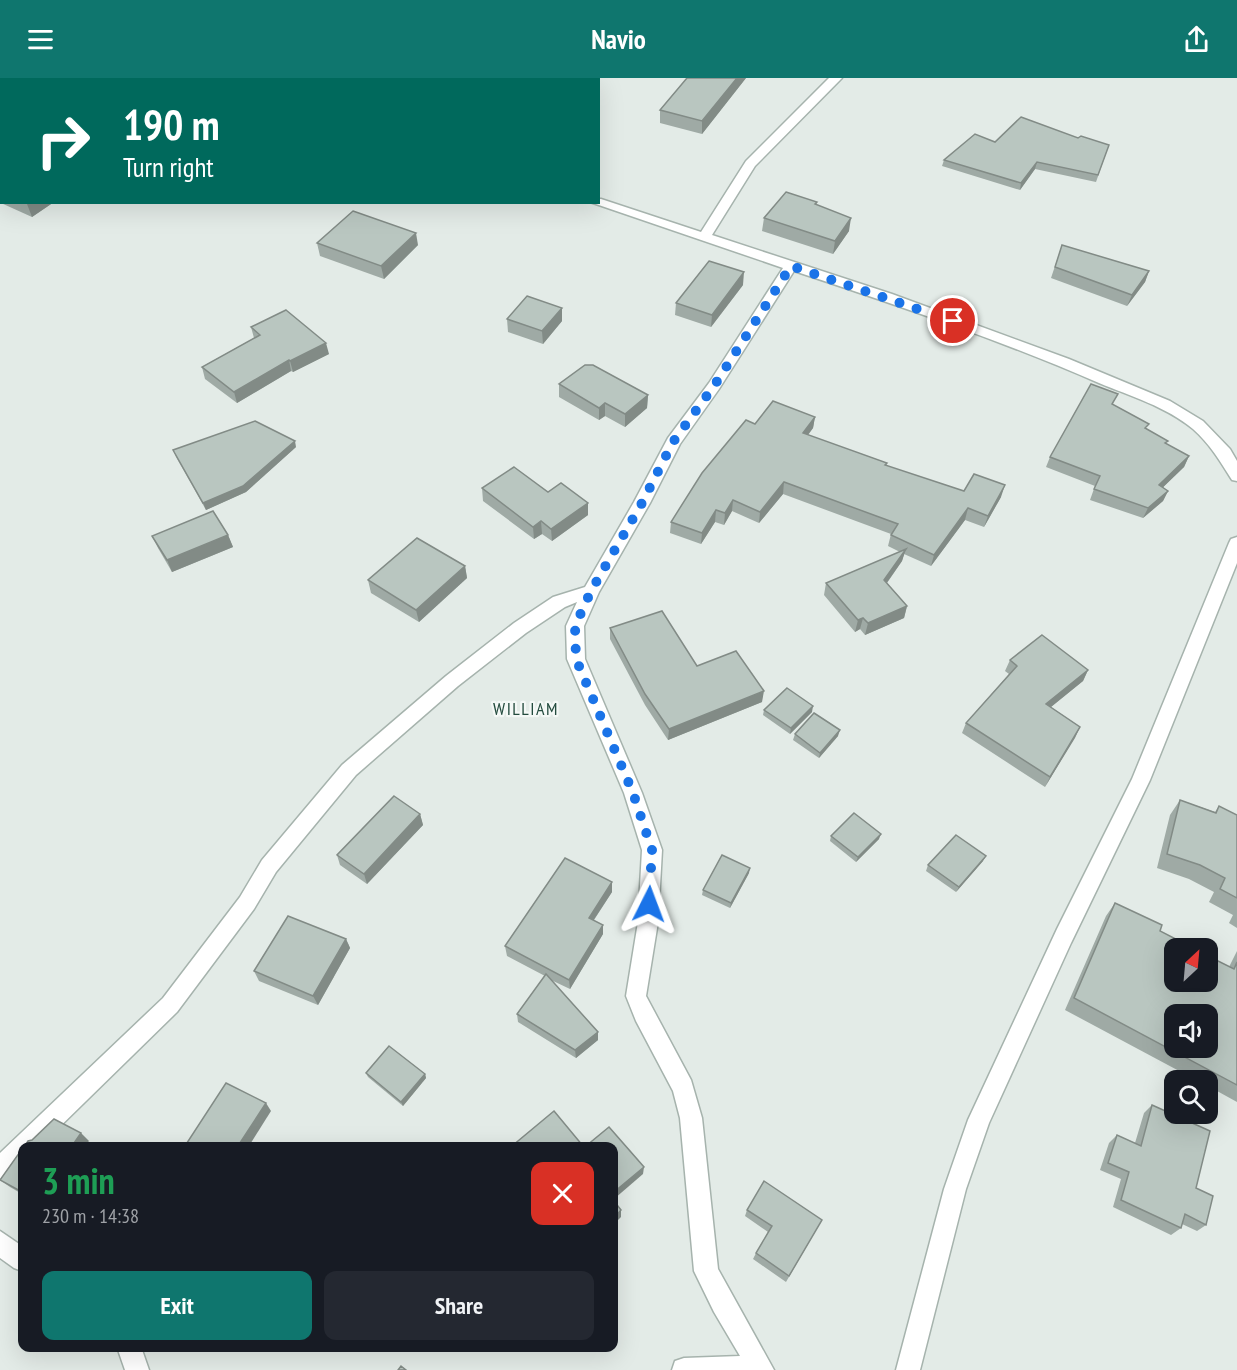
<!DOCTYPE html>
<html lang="en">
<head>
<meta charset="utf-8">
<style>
	:root { --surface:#171b24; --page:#242831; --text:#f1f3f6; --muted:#9ea1a6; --accent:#0f766e }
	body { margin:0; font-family:"PT Sans Narrow",sans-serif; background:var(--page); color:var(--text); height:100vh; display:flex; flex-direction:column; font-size:22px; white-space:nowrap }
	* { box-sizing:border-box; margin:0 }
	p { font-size:20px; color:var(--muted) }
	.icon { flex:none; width:33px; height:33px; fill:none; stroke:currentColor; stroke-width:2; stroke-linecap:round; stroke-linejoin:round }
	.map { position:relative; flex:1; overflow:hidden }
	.details { position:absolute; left:18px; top:1064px; width:600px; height:210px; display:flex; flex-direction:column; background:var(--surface); border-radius:12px; box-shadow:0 6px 24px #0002 }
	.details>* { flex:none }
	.top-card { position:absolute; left:0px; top:0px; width:600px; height:126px; box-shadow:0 6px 24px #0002; background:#00695c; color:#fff; overflow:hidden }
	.needle { width:39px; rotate:26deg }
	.controls { position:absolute; left:1164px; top:860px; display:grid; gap:12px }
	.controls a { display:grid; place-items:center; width:54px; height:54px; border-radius:12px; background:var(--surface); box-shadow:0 6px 24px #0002; font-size:30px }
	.pin { position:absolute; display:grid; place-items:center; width:51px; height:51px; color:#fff; margin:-26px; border:3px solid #fff; border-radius:50%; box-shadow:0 2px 6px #0007 }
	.me { position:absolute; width:66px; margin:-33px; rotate:3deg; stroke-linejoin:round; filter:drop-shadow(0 0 4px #0008) }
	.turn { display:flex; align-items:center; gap:21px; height:126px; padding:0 24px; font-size:27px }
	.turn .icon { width:78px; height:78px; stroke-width:2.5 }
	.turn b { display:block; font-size:42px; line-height:51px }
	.round { display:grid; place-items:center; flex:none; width:63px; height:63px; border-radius:12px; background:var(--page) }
	.headline { display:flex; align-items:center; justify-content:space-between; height:102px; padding:0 24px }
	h1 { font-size:36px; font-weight:700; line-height:45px; color:#1e9e55 }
	.button { display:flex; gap:12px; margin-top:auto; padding:12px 24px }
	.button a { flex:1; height:69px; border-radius:12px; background:var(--accent); color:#fff; font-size:24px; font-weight:700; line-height:69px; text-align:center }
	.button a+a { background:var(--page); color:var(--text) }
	header { display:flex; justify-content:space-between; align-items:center; height:78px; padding:0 24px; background:var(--accent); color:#fff; font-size:27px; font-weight:700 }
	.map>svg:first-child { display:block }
</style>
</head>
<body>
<header><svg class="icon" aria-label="menu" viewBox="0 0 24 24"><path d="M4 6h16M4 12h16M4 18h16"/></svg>Navio<svg class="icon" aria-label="share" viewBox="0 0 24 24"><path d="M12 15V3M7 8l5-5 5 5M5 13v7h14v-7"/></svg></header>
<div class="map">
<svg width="1237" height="1292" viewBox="0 0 1237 1292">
	<rect width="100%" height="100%" fill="#e3ebe7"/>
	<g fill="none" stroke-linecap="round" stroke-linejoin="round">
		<defs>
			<g id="street">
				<path d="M195,0H210L211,2H196Z"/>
				<path d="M829,0H842L755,88L712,157L892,216L1069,281L1170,323L1203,343L1230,371L1237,383V403L1232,402C1220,383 1210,366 1193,351C1167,329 1130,318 1099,305C1000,262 897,227 794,193L719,311L680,366L650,425L599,514L584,548L585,581L642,715L662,772L658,844L646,918L691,1002L702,1040L718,1191L774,1292H672L675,1283L684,1280L740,1278L714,1234L694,1193L680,1040L673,1013L636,943L626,918L638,844L642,772L624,715L567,581L566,548L577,524L565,529L526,555L458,608L356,697L276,794L254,831L177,934L40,1068H22V1084L8,1098L0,1101V1075L163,920L240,819L262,782L342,687L446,598L514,545L553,519L585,509L634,424L668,360L709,305L783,190L590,124H598V121H601L701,154L746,83Z"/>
				<path d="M1237,459V485L1150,702L1071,865L989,1045L966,1111L920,1292H896L944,1111L968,1042L1057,851L1132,701L1229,465L1231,461Z"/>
				<path d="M0,1153L22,1168V1193L14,1190L0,1180Z"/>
				<path d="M117,1269H141L149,1292H125Z"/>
			</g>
		</defs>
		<!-- street casing -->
		<use href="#street" stroke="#a6b3ad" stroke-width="3"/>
		<!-- street -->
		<use href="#street" fill="#fff" fill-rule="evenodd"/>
	</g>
	<!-- wall -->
	<g fill="#9faaa5">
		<path d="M687,0H746L702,56L660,45V32Z"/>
		<path d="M1078,60L1109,67L1096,104L1035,91L1020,112L942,88L944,82L995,64Z"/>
		<path d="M2,108V124H54L32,139L1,125L0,123V109Z"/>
		<path d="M817,124L816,127L849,153L833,176L762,153L764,140Z"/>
		<path d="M317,165L418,167L384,201L320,178Z"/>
		<path d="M1062,167L1149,193L1145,204L1127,228L1051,200Z"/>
		<path d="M743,207L711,249L675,237L676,225Z"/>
		<path d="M507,241L562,243L543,266L508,254Z"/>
		<path d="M251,249L329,276L293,294L291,293L237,325L205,301L202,289L254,260Z"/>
		<path d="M559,306L648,317L647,330L625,349L605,338L599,342L559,319Z"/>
		<path d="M1113,327L1166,366L1189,378L1184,389L1163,409L1168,413L1163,423L1143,440L1090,422L1095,408L1046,389L1050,379Z"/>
		<path d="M815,339L813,350L808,357L887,385L886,388L964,413L1001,419L984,449L965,442L931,488L904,476L902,483L887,505L907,528L904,540L865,557L860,551L855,554L824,517L826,505L900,474L888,468L891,456L783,416L759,445L732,433L724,447L715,444L701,466L670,455L671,444L755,346Z"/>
		<path d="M296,369L246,414L206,432L176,379L173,372Z"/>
		<path d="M482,410L548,414L588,437L552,463L542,456L534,461L483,423Z"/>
		<path d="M228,457L233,469L172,494L158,470L152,458Z"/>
		<path d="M465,488L467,500L419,544L371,515L368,502Z"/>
		<path d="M610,550L697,588L762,624L668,662L645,627L610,561Z"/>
		<path d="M1010,582L1088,592L1083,603L1051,629L1080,649L1045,709L962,655L966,645L1009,596L1005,593Z"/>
		<path d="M764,632L812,634L790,656L763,637Z"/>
		<path d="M795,656L838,658L819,680L793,662Z"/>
		<path d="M1180,722L1215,734L1219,728L1237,737V850L1229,845L1233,837L1209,824L1214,814L1189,801L1157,790L1170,737Z"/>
		<path d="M420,736L423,747L367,806L340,787L337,777Z"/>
		<path d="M831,758L879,761L856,784L830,763Z"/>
		<path d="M983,783L956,814L926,793L928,787Z"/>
		<path d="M749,795L730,830L702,817L703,812Z"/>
		<path d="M612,804V814L594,842L603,847V856L570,911L551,902L598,954V962L576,980L518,944L517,936L545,898L507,878L505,868Z"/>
		<path d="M1115,825L1160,853L1229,889L1237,873V1024L1208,1008V1002H1196L1065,932L1106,838Z"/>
		<path d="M346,861L350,870L318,927L259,903L254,893Z"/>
		<path d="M366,995L425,996L426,1000L403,1028L368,999Z"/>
		<path d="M1152,1027L1196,1110L1206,1147L1197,1153L1182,1146L1181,1150L1171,1157L1113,1129L1121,1101L1100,1092L1109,1065L1117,1057L1135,1065L1144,1035Z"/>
		<path d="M22,1071V1116L10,1109L0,1102Z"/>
		<path d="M747,1132L822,1142L786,1204L753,1181L756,1175L768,1154L745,1138Z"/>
	</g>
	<!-- shaded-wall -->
	<g fill="#828b86">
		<path d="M737,0H746L702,56V43Z"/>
		<path d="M1037,84L1035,91L1020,112L1021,105Z"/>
		<path d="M29,124H54L32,139L27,126Z"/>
		<path d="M851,140L849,153L833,176L835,163Z"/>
		<path d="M416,155L418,167L384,201L381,188Z"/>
		<path d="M1149,193L1145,204L1127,228L1132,217Z"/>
		<path d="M744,194L743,207L711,249L712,237Z"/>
		<path d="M562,230V243L543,266L542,253Z"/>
		<path d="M326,265L329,276L293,294L290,283Z"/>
		<path d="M289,282L291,293L237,325L234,314Z"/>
		<path d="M648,317L647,330L625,349V336Z"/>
		<path d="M605,325V338L599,342V330Z"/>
		<path d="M815,339L813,350L801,366L803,355Z"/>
		<path d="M295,363L296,369L246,414L206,432L203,425Z"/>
		<path d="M1189,378L1184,389L1154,418L1159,407Z"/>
		<path d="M784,404L783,416L759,445L760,434Z"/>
		<path d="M1005,407L1001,419L984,449L988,438Z"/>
		<path d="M1168,413L1163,423L1143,440L1148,430Z"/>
		<path d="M733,422L732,433L724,447L725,435Z"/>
		<path d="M588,425V437L552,463L551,451Z"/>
		<path d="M968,430L965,442L931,488L934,477Z"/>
		<path d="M716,432L715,444L701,466L702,455Z"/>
		<path d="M541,443L542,456L534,461L533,449Z"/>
		<path d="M228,457L233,469L172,494L167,482Z"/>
		<path d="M906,471L902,483L881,513L884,502Z"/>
		<path d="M465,488L467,500L419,544L416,532Z"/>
		<path d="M907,528L904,540L865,557L868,545Z"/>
		<path d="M863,540L860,551L855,554L858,542Z"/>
		<path d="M1088,592L1083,603L1041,637L1046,626Z"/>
		<path d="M764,613L762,624L668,662L669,651Z"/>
		<path d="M813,628L812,634L790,656L791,650Z"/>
		<path d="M1080,649L1075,660L1045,709L1050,699Z"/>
		<path d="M840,652L838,658L819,680L820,675Z"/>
		<path d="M420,736L423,747L367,806L364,796Z"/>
		<path d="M881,756L879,761L856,784L858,779Z"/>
		<path d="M986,778L983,783L956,814L959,809Z"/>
		<path d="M750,790L749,795L730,830L731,825Z"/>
		<path d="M612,804V814L589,849V840Z"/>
		<path d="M603,847V856L570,911L569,902Z"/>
		<path d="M346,861L350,870L318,927L313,918Z"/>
		<path d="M598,954V962L576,980L575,972Z"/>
		<path d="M425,996L426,1000L403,1028L401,1024Z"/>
		<path d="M266,1025L271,1033L249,1068H238Z"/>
		<path d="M81,1055L89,1063L85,1068H72Z"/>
		<path d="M644,1089L643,1096L614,1121V1114Z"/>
		<path d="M621,1132V1139L614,1146V1140Z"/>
	</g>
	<!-- building -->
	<g fill="#b9c6c0" stroke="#828b86" stroke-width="1.5" fill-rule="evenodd">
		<path d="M687,0H737L702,43L660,32Z"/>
		<path d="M1021,39L1078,60L1081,58L1109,67L1098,97L1037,84L1021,105L944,82L975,56L995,64Z"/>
		<path d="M786,114L817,124L815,126L851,140L835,163L764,140Z"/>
		<path d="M353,133L416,155L381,188L317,165Z"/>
		<path d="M1062,167L1149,193L1132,217L1055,189Z"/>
		<path d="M709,183L744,194L712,237L676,225Z"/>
		<path d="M527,218L562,230L542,253L507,241Z"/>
		<path d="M286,232L326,265L290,283L289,282L234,314L202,289L260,257L251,249Z"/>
		<path d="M585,287H593L648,317L625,336L605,325L599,330L559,306Z"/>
		<path d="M1091,306L1118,316L1112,326L1149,346L1145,350L1168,363L1165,365L1189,378L1159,407L1168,413L1148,430L1094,411L1100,398L1050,379Z"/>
		<path d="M773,323L815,339L803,355L887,385L885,387L964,413L974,396L1005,407L988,438L968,430L934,477L891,457L898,446L784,404L760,434L733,422L725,435L716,432L702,455L671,444L702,395L746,342L755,346Z"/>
		<path d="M255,343L295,363L243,408L203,425L173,372Z"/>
		<path d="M514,389L548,414L561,405L588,425L551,451L541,443L533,449L482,410Z"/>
		<path d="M213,433L228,457L167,482L152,458Z"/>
		<path d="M417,460L465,488L416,532L368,502Z"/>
		<path d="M906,471L884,502L907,528L868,545L863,540L858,542L826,505Z"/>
		<path d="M662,533L697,588L736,573L764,613L669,651L645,616L610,550Z"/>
		<path d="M1042,557L1088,592L1046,626L1080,649L1050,699L966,645L1017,588L1010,582Z"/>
		<path d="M787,610L813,628L791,650L764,632Z"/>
		<path d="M814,635L840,652L820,675L795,656Z"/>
		<path d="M394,718L420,736L364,796L337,777Z"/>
		<path d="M1180,722L1216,735L1219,728L1237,737V820L1220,811L1225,800L1200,787L1167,776Z"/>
		<path d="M854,735L881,756L858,779L831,758Z"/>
		<path d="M956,757L986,778L959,809L928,787Z"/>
		<path d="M722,777L750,790L731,825L703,812Z"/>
		<path d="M565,780L612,804L589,840L603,847L569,902L505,868Z"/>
		<path d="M1115,825L1162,847L1160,853L1193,870H1174V903H1208V878L1234,891L1237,884V1007L1074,920ZM1174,936H1208V969H1174Z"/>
		<path d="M288,838L346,861L313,918L254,893Z"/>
		<path d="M546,896L598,954L575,972L517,936Z"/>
		<path d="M389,968L425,996L401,1024L366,995Z"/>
		<path d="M226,1005L266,1025L238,1068H178L180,1065L185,1068Z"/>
		<path d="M1152,1027L1210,1053L1196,1110L1213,1118L1206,1147L1185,1136L1181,1150L1121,1122L1129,1094L1108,1085L1117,1057L1141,1068Z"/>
		<path d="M554,1033L583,1068H512Z"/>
		<path d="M54,1041L81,1055L72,1068H25L28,1063L32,1062Z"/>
		<path d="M609,1049L644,1089L614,1114V1068H586Z"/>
		<path d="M22,1071V1114L0,1102Z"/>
		<path d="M764,1103L822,1142L789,1198L756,1175L772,1148L747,1132Z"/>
		<path d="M614,1123L621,1132L614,1140Z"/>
		<path d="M401,1288L406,1292H398Z"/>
	</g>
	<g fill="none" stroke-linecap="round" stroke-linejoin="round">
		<!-- route -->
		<path stroke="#1a73e8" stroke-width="10" stroke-dasharray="0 18" d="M649,826L652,772L633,715L576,581L575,548L591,513L642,425L673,364L714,308L791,188L953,243"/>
	</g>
	<g text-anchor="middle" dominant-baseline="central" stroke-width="4.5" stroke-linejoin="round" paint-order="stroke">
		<!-- quarter labels -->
		<g font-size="18" letter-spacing="1.5" fill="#234b3e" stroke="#f4f8f6">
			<text x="526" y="630">WILLIAM</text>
		</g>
	</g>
</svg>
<div class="controls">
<a><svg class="needle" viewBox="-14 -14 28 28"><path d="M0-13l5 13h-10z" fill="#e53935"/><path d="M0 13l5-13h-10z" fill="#9ea1a6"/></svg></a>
<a><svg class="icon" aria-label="sound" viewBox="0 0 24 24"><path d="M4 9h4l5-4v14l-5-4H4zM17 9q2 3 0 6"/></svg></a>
<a><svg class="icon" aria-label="search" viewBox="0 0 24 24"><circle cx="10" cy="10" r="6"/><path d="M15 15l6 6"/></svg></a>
</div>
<div class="pin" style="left:953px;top:243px;background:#d93025"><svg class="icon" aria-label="arrive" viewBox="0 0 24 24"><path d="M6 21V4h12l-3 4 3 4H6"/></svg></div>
<svg class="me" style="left:649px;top:826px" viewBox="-20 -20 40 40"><path d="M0-17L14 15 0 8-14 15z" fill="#1a73e8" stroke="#fff" stroke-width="4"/></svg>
<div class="top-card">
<div class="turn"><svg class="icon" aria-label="right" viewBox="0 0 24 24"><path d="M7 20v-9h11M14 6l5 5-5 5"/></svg><div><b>190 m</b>Turn right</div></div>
</div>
<section class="details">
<div class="headline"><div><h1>3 min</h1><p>230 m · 14:38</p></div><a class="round" style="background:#d93025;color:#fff"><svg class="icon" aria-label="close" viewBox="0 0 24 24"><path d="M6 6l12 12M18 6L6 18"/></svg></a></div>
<div class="button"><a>Exit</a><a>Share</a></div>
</section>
</div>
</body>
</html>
